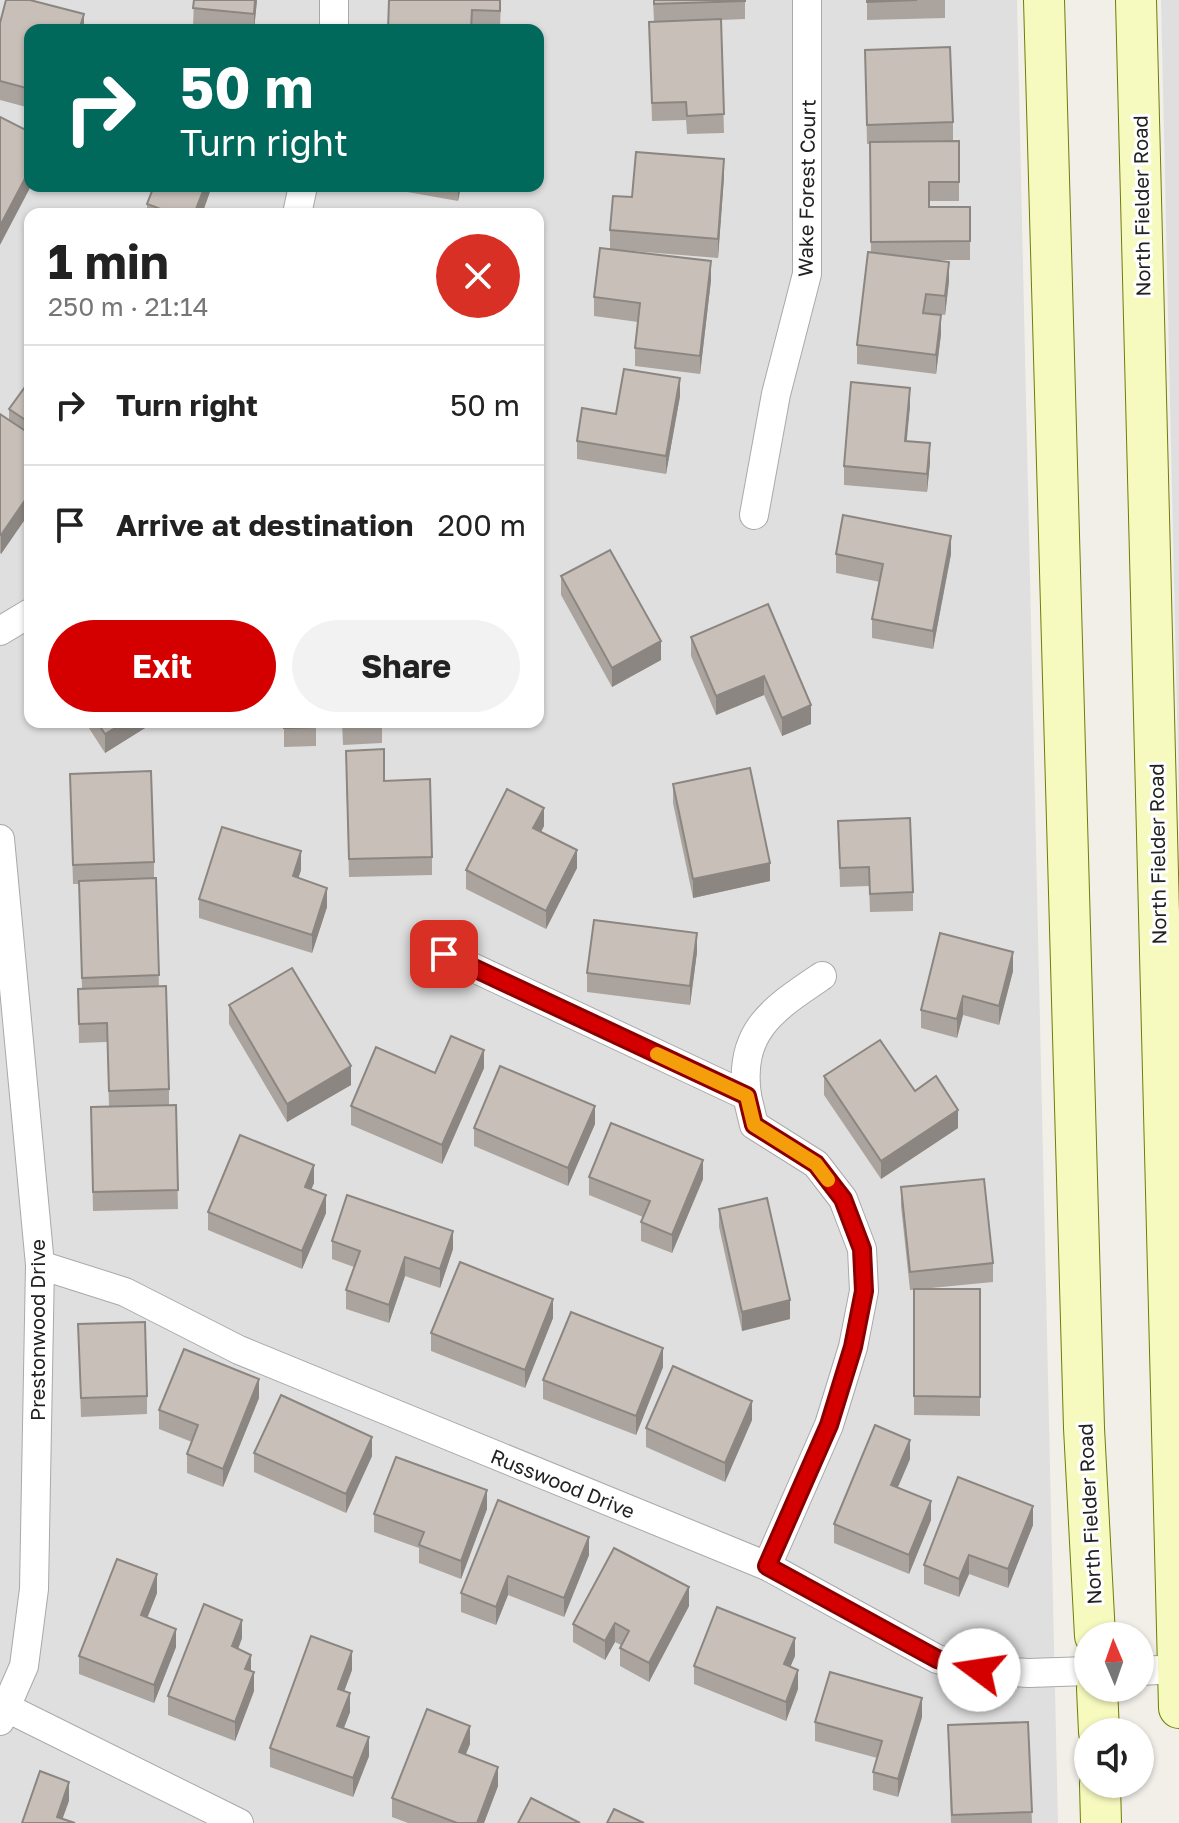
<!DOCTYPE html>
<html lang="en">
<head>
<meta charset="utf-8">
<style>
	:root { --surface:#fff; --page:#f2f2f2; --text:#222; --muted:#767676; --line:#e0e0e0; --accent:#d40000 }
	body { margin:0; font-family:"Golos Text",sans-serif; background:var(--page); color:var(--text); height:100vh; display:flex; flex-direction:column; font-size:30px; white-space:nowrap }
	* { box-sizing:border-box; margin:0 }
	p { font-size:26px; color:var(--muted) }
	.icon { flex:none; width:44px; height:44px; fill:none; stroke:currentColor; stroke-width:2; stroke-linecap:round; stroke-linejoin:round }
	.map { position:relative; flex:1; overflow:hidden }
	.panel { position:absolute; left:24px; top:208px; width:520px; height:520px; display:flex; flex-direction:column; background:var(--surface); border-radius:16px; box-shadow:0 2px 6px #0004 }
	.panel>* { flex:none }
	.top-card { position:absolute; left:24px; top:24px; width:520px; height:168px; border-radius:16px; box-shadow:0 2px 6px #0004; background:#00695c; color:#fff; overflow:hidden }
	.needle { width:52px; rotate:358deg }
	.tools { position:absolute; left:1074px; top:1622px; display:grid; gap:16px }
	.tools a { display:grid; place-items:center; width:80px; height:80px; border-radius:50%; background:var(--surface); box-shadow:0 2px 6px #0004; font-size:40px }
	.pin { position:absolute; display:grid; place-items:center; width:68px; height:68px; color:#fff; margin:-34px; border-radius:16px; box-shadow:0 4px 12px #0006 }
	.me { position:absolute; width:88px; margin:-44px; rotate:284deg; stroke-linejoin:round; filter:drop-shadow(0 0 6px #0008) }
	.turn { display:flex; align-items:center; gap:28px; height:168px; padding:0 24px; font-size:36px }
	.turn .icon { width:104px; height:104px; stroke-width:2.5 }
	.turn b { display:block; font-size:56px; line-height:68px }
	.round { display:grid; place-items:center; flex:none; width:84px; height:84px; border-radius:42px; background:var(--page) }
	.headline { display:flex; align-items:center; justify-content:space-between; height:136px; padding:0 24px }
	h1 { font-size:48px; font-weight:700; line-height:60px }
	.cta { display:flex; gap:16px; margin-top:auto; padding:16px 24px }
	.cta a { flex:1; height:92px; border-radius:48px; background:var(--accent); color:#fff; font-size:32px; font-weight:700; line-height:92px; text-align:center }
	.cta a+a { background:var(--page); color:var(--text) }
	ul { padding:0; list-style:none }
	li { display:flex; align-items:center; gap:24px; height:120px; padding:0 24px; border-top:2px solid var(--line) }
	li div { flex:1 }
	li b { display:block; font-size:30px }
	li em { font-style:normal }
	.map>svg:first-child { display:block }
</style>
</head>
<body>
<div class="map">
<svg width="1179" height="1823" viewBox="0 0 1179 1823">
	<rect width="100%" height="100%" fill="#f2efe9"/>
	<!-- residential -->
	<g fill="#e0dfdf" fill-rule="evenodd">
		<path d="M0,0H1017L1058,1823H0ZM30,30H538V186H30ZM30,214H538V722H30Z"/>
		<path d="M1161,0H1179V803Z"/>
	</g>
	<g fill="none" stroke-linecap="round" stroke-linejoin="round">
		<defs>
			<g id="minor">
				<path d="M334,30V0"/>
				<path d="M297,214L303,186"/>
				<path d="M754,515L776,394L807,274V0"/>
				<path d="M0,631L30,613"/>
				<path d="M0,839L40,1265L34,1589L24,1666L0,1721"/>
				<path d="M444,954L747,1096L754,1125L816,1164L843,1199L862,1249L864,1291L853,1347L829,1425L767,1566"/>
				<path d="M747,1096C738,1031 773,1009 822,976"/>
				<path d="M40,1265L125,1292L239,1350L767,1566L937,1659L979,1670L1029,1673L1088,1671"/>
				<path d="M1140,1671L1178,1669"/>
				<path d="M7,1708L239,1823"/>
			</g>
			<g id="secondary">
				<path d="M1044,0L1084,1428L1095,1636"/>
				<path d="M1136,0L1179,1708"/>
				<path d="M1097,1688L1099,1732"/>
				<path d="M1100,1784L1101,1823"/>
			</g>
		</defs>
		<!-- minor casing -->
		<use href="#minor" stroke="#a9a9a9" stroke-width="30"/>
		<!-- secondary casing -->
		<use href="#secondary" stroke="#707d05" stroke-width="42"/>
		<!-- minor -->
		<use href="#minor" stroke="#fff" stroke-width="28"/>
		<!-- secondary -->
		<use href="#secondary" stroke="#f7fabf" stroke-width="40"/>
	</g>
	<!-- wall -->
	<g fill="#aba49e">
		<path d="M194,0H257L254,30H227L193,27Z"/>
		<path d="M501,0L500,30L472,28V30H388Z"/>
		<path d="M653,0H745V19L721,20L724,133L687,134L686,120L652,121L649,22H654Z"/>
		<path d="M867,0H945V18L867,20Z"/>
		<path d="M0,23L84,30H30V108L0,100Z"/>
		<path d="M865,50L953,122V141H959V201H929V207H970V260H929L949,281L945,315L926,313L941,334L936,374L857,364V345L871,253L870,144H867Z"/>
		<path d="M724,177L718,258L620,250L711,280L700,374L635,366V348L638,322L594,316V297L610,249V230L632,197Z"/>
		<path d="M137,186H212L202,214H147V204L152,191Z"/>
		<path d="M385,186H461L458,201L385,188Z"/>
		<path d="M30,380V512L1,554L0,553V414L9,420V409Z"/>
		<path d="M680,396L666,474L577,459V441L616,414Z"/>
		<path d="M910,406L906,441L930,462L927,492L844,485V466Z"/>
		<path d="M836,554H951L933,649L872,638V619L880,582L836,573Z"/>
		<path d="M561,576L661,660L612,687L561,595Z"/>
		<path d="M768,604L811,724L782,736L764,695L716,715L691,656V637Z"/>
		<path d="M85,722H145V728L105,753Z"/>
		<path d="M284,722H316V746L284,747Z"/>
		<path d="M342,722H382V743L343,745Z"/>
		<path d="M346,769L384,781L432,857V875L349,877Z"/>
		<path d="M70,774L154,862V878H156L159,986L169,1089V1105H176L178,1209L93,1211L91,1107L109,1106L107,1042L79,1043L78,989H82L79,884H73Z"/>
		<path d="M673,784L770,881L693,898L673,803Z"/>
		<path d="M838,821L913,892V911L870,912L869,886L840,887Z"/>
		<path d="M544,826L541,832L577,868L546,929L466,889V870Z"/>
		<path d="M301,870L298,878L327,907L312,953L199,918V899Z"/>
		<path d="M697,952L690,1005L587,992V973Z"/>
		<path d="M1013,971L999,1025L963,1015L957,1038L921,1028V1010Z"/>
		<path d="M229,1005L351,1085L287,1122L229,1024Z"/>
		<path d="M484,1068L442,1164L351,1125V1106L435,1073Z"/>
		<path d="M824,1076L915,1091L958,1128L881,1179L824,1095Z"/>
		<path d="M595,1124L568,1186L474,1146V1128Z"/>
		<path d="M589,1177L703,1179L672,1253L641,1241V1222L643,1217L589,1195Z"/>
		<path d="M314,1183L311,1189L326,1213L302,1269L208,1230V1212Z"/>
		<path d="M901,1187L993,1263V1282L921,1289H980V1416L914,1415V1290H910L901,1206Z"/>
		<path d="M719,1209L790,1319L742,1331L719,1227Z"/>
		<path d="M332,1241L453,1249L440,1288L405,1276L389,1323L346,1309V1290L354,1267L332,1259Z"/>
		<path d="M553,1318L525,1388L431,1351V1333Z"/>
		<path d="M78,1324L147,1396V1414L81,1417Z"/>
		<path d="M663,1367L636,1435L543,1399V1380Z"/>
		<path d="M259,1398L223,1487L187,1473V1454L192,1442L159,1429V1410Z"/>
		<path d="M752,1420L725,1482L646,1447V1428Z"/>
		<path d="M254,1453L372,1456L346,1513L254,1472Z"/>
		<path d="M910,1459L898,1487L931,1520L909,1574L834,1543V1524Z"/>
		<path d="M487,1509L461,1579L419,1563V1548L374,1532V1514Z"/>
		<path d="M1033,1525L1008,1588L969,1574L959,1597L924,1584V1565Z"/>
		<path d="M589,1537V1555L564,1617L508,1595L496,1625L461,1612V1593Z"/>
		<path d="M157,1593L147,1618L176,1647L154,1703L79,1674V1656Z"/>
		<path d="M689,1606L649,1682L620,1666V1648L621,1645L615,1642L605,1660L573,1642V1624Z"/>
		<path d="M242,1638L238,1649L251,1671L254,1691L235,1741L168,1715V1696Z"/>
		<path d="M795,1656L790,1666L798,1689L786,1721L694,1684V1666Z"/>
		<path d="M352,1670L344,1691L350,1712L344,1728L369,1756L353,1797L270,1767V1748Z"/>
		<path d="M922,1717L898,1797L873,1790V1772L877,1758L815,1741V1722Z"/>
		<path d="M1028,1722L1032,1823H951L948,1725Z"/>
		<path d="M470,1744L466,1754L498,1786L484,1823H408L392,1817V1798Z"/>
	</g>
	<!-- shaded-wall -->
	<g fill="#8b8681">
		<path d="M255,0H257L254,30V14Z"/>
		<path d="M84,14V30H79Z"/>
		<path d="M724,159V177L718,258V239Z"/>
		<path d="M30,169V186H31L0,245V226Z"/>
		<path d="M205,186H212L202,214H194Z"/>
		<path d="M458,186H461L458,201Z"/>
		<path d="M711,261V280L700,374V356Z"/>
		<path d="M949,262V281L945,315V296Z"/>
		<path d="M941,315V334L936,374V355Z"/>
		<path d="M680,378V396L666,474V456Z"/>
		<path d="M910,388V406L905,460V441Z"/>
		<path d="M930,443V462L927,492V474Z"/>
		<path d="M30,493V512L1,554V535Z"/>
		<path d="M951,536V554L933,649V631Z"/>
		<path d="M661,641V660L612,687V668Z"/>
		<path d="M764,676V695L716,715V696Z"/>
		<path d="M811,705V724L782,736V718Z"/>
		<path d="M125,722H145V728L105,753V734Z"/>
		<path d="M544,808V826L533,846V828Z"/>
		<path d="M577,850V868L546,929V911Z"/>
		<path d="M301,851V870L293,895V876Z"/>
		<path d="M770,863V881L693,898V879Z"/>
		<path d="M327,888V907L312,953V935Z"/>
		<path d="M697,933V952L690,1005V986Z"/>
		<path d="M1013,952V971L999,1025V1006Z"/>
		<path d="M963,996V1015L957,1038V1019Z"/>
		<path d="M484,1050V1068L442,1164V1145Z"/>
		<path d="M351,1066V1085L287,1122V1104Z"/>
		<path d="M595,1106V1124L568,1186V1168Z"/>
		<path d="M958,1110V1128L881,1179V1161Z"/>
		<path d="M703,1160V1179L672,1253V1235Z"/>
		<path d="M314,1165V1183L305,1205V1187Z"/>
		<path d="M326,1195V1213L302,1269V1251Z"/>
		<path d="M453,1231V1249L440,1288V1269Z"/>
		<path d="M405,1257V1276L389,1323V1305Z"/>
		<path d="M553,1299V1318L525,1388V1370Z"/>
		<path d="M790,1300V1319L742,1331V1312Z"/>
		<path d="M663,1348V1367L636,1435V1416Z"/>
		<path d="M259,1379V1398L223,1487V1469Z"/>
		<path d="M752,1401V1420L725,1482V1463Z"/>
		<path d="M372,1437V1456L346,1513V1494Z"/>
		<path d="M910,1440V1459L891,1503V1485Z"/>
		<path d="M487,1490V1509L461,1579V1561Z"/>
		<path d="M931,1501V1520L909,1574V1555Z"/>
		<path d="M1033,1506V1525L1008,1588V1569Z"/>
		<path d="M589,1537V1555L564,1617V1598Z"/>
		<path d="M969,1555V1574L959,1597V1579Z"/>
		<path d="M157,1574V1593L141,1634V1615Z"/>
		<path d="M508,1576V1595L496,1625V1607Z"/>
		<path d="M689,1587V1606L649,1682V1663Z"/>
		<path d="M242,1620V1638L232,1665V1646Z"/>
		<path d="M615,1623V1642L605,1660V1641Z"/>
		<path d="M176,1629V1647L154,1703V1685Z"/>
		<path d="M795,1638V1656L784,1682V1664Z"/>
		<path d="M352,1651V1670L338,1708V1689Z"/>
		<path d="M251,1655V1673L245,1669Z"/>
		<path d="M798,1670V1689L786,1721V1702Z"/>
		<path d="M254,1672V1691L235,1741V1722Z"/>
		<path d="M350,1693V1712L337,1745V1726Z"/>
		<path d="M922,1698V1717L898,1797V1779Z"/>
		<path d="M470,1726V1744L459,1770V1752Z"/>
		<path d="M369,1737V1756L353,1797V1778Z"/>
		<path d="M498,1767V1786L484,1823H477Z"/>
		<path d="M69,1782V1801L61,1823L57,1817Z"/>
	</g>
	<!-- building -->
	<g fill="#c7bfb8" stroke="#8b8681" stroke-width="2">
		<path d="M6,0H30L84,14L79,30H30V89L0,81V23Z"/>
		<path d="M194,0H255L254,14L193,8Z"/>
		<path d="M389,0H500V11L472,10L471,30H388Z"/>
		<path d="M654,0H745V1L654,4Z"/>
		<path d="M867,0H917L867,2Z"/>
		<path d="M721,19L724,114L687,116L686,102L652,103L649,22Z"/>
		<path d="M950,47L953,122L867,125L865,50Z"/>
		<path d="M0,117L30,132V169L0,226Z"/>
		<path d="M959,141V182H929V207H970V241L871,242L870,142Z"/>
		<path d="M636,152L724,159L718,239L610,230L613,196L632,197Z"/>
		<path d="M154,186H205L194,214H174L147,204Z"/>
		<path d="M600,248L711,261L700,356L635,348L640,303L594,297Z"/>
		<path d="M868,252L949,262L945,296L926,294L923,313L941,315L936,355L857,345Z"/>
		<path d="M624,369L680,378L666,456L577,441L582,408L616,414Z"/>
		<path d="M30,380V423L9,409Z"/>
		<path d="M851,382L910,388L905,441L930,443L927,474L844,466Z"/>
		<path d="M0,414L30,434V493L1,535H0Z"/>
		<path d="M843,515L951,536L933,631L872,619L883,564L836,554Z"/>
		<path d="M610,550L661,641L612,668L561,576Z"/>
		<path d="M768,604L811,705L782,718L764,676L716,696L691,637Z"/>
		<path d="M97,722H125L105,734Z"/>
		<path d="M284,722H316V727L284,728Z"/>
		<path d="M343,722H382V725L343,726Z"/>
		<path d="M384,749V781L430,779L432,857L349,859L346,751Z"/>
		<path d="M750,768L770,863L693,879L673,784Z"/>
		<path d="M151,771L154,862L73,865L70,774Z"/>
		<path d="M507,789L544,808L533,828L577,850L546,911L466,870Z"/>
		<path d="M910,818L913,892L870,894L869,867L840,868L838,821Z"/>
		<path d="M222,827L301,851L293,876L327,888L312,935L199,899Z"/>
		<path d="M156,878L159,975L82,978L79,881Z"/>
		<path d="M594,920L697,933L690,986L587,973Z"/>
		<path d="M940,933L1013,952L999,1006L963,996L957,1019L921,1010Z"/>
		<path d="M292,968L351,1066L287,1104L229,1005Z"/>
		<path d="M166,986L169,1089L109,1091L107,1023L79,1024L78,989Z"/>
		<path d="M451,1036L484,1050L442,1145L351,1106L376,1047L435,1073Z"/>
		<path d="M880,1040L915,1091L936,1076L958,1110L881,1161L824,1076Z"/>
		<path d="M500,1066L595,1106L568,1168L474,1128Z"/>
		<path d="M176,1105L178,1190L93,1192L91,1107Z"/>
		<path d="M611,1123L703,1160L672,1235L641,1222L650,1201L589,1177Z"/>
		<path d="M240,1135L314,1165L305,1187L326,1195L302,1251L208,1212Z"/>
		<path d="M984,1179L993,1263L910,1272L901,1187Z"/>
		<path d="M347,1195L453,1231L440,1269L405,1257L389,1305L346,1290L360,1251L332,1241Z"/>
		<path d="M767,1198L790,1300L742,1312L719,1209Z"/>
		<path d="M460,1262L553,1299L525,1370L431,1333Z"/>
		<path d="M914,1289H980V1397L914,1396Z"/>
		<path d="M571,1312L663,1348L636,1416L543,1380Z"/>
		<path d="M145,1322L147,1396L81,1398L78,1324Z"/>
		<path d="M184,1349L259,1379L223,1469L187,1454L198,1425L159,1410Z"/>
		<path d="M673,1366L752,1401L725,1463L646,1428Z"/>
		<path d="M281,1395L372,1437L346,1494L254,1453Z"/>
		<path d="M875,1425L910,1440L891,1485L931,1501L909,1555L834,1524Z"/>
		<path d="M396,1457L487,1490L461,1561L419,1545L424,1532L374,1514Z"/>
		<path d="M958,1477L1033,1506L1008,1569L969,1555L959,1579L924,1565Z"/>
		<path d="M498,1500L589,1537L564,1598L508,1576L496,1607L461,1593Z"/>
		<path d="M614,1548L689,1587L649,1663L620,1648L629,1631L615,1623L605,1641L573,1624Z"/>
		<path d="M117,1559L157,1574L141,1615L176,1629L154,1685L79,1656Z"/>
		<path d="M204,1604L242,1620L232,1646L251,1655L245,1669L254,1672L235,1722L168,1696Z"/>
		<path d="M717,1607L795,1638L784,1664L798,1670L786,1702L694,1666Z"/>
		<path d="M311,1636L352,1651L338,1689L350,1693L337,1726L369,1737L353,1778L270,1748Z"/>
		<path d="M830,1672L922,1698L898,1779L873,1772L882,1741L815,1722Z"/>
		<path d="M427,1709L470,1726L459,1752L498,1767L477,1823H457L392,1798Z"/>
		<path d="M1028,1722L1032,1812L952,1815L948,1725Z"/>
		<path d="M40,1771L69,1782L57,1817L75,1823H22Z"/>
		<path d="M531,1798L580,1823H518Z"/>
		<path d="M614,1809L644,1823H607Z"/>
	</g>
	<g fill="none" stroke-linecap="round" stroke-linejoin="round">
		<defs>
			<path id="route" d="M444,954L747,1096L754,1125L816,1164L843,1199L862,1249L864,1291L853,1347L829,1425L767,1566L937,1659L979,1670"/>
		</defs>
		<!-- route casing -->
		<use href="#route" stroke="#8a0000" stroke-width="20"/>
		<!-- route -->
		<use href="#route" stroke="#d40000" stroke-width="14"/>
		<!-- slow -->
		<path stroke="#f59e0b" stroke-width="14" d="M657,1054L747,1096L754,1125L816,1164L828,1180"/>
	</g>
	<g text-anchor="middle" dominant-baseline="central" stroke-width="6" stroke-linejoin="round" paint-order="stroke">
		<!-- street labels -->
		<g font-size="20" fill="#222" stroke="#fff">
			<text transform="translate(806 188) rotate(-89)">Wake Forest Court</text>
			<text transform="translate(1141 206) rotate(-91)">North Fielder Road</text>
			<text transform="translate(1157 854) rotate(-91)">North Fielder Road</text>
			<text transform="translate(37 1330) rotate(-90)">Prestonwood Drive</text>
			<text transform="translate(563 1483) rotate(22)">Russwood Drive</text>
			<text transform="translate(1089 1514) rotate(-93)">North Fielder Road</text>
		</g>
	</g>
</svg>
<div class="tools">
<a><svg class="needle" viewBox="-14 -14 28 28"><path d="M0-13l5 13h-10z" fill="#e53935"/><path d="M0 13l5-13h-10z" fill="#767676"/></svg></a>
<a><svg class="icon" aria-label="sound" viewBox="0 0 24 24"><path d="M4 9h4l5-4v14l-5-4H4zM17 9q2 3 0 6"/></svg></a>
</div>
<div class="pin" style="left:444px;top:954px;background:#d93025"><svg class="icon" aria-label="arrive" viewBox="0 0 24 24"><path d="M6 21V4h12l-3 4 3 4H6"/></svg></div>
<svg class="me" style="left:979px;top:1670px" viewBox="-20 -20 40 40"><circle r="19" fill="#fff"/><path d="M0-13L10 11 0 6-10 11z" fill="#d40000"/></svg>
<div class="top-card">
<div class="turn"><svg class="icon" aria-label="right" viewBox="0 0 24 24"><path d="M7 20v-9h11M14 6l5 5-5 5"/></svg><div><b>50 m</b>Turn right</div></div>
</div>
<section class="panel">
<div class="headline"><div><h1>1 min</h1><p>250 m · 21:14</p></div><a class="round" style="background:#d93025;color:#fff"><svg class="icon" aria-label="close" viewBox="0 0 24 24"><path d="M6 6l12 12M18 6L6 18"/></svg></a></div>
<ul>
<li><svg class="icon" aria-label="right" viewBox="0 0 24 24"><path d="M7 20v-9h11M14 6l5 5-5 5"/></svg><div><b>Turn right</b></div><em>50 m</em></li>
<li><svg class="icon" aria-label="arrive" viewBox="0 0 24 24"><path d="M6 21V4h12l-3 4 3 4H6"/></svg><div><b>Arrive at destination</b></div><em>200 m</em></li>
</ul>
<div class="cta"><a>Exit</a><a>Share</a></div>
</section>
</div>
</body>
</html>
